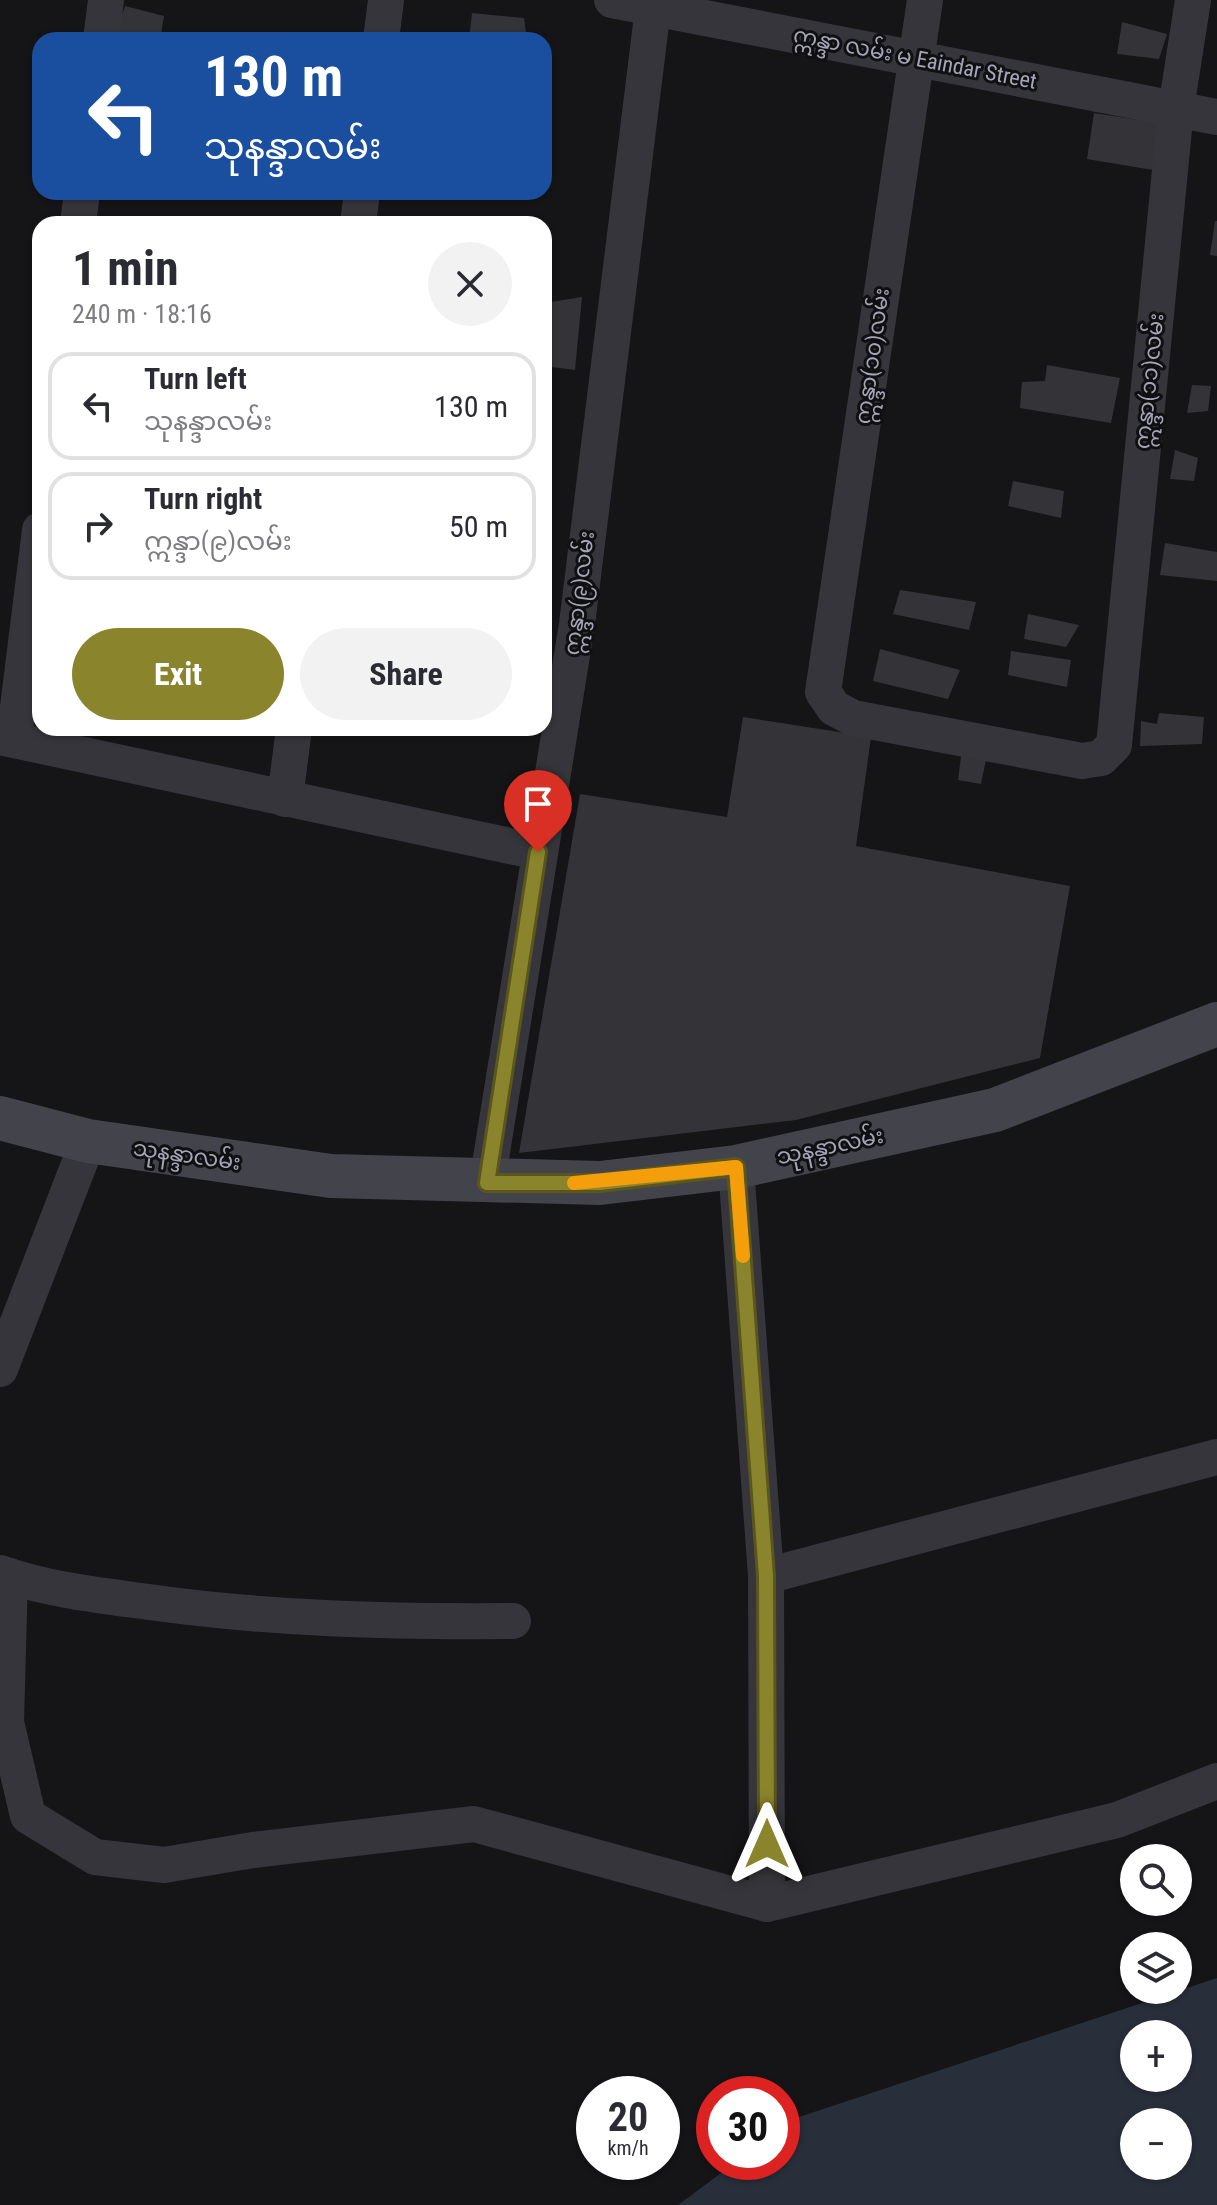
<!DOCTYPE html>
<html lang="en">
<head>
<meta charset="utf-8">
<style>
	:root { --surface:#fff; --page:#f2f2f3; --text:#2b2b33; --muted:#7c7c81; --line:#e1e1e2; --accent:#8a852c }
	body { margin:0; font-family:"Roboto Condensed","Noto Sans Myanmar",sans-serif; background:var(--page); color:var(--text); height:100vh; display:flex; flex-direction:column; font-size:30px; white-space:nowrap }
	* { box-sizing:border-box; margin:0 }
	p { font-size:26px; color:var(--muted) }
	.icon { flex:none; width:44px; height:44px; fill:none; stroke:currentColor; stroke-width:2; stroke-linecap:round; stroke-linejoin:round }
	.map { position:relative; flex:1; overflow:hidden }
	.side { position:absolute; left:32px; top:216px; width:520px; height:520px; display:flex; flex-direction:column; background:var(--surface); border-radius:24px; box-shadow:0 2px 6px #0004 }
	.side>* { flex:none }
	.top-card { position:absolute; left:32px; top:32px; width:520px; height:168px; border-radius:24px; box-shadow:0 2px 6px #0004; background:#1a4fa0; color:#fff; overflow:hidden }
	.tools { position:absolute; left:1120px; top:1844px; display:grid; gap:16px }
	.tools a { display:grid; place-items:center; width:72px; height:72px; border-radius:50%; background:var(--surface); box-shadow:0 2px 6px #0004; font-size:40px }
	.speed { position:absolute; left:576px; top:2076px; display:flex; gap:16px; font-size:40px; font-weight:700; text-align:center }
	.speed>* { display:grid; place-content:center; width:104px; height:104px; border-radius:50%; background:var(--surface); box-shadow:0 2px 6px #0004; line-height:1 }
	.speed small { font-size:20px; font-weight:400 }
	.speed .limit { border:12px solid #d22; background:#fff; color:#111 }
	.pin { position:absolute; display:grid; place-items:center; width:68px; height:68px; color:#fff; margin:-82px -34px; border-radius:50% 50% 50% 0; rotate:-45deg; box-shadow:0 0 8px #0007 }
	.pin .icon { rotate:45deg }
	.me { position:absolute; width:88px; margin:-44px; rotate:0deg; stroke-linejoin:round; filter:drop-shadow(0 0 6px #0008) }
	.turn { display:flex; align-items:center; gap:28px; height:168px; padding:0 40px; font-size:36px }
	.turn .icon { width:104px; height:104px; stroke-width:2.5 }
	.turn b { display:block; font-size:56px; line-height:68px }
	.round { display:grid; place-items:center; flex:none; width:84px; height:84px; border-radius:42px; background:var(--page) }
	.overview { display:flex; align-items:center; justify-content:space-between; height:136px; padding:0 40px }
	h1 { font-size:48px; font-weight:700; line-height:60px }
	.primary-button { display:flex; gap:16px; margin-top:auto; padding:16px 40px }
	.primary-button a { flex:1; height:92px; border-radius:48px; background:var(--accent); color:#fff; font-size:32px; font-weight:700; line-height:92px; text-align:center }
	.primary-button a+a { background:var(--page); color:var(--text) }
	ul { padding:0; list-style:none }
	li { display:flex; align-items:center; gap:24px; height:108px; margin:0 16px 12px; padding:0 24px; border:4px solid var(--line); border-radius:24px }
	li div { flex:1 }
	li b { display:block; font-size:30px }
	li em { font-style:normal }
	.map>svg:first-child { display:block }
</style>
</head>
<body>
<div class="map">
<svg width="1217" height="2205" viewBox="0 0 1217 2205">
	<rect width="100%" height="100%" fill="#151416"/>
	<!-- water -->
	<path fill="#292e3b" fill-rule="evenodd" d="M1217,1978V2205H678L736,2162H782V2128L796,2118ZM1134,2034H1178V2078H1134ZM1178,2122V2166H1134V2122Z"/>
	<!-- building -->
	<g fill="#343438">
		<path d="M125,6L164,16L160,40H114Z"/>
		<path d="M472,13L524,18L527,40H469Z"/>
		<path d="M1122,22L1167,34L1159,59L1117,54Z"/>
		<path d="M1094,113L1158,123L1153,170L1087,159Z"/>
		<path d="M1215,221H1217V256L1210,255Z"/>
		<path d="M582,297L575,370L544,366V303Z"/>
		<path d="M1047,365L1120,378L1111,423L1020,408L1022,382L1045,381Z"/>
		<path d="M1192,385L1211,386L1208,411L1187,413Z"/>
		<path d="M1175,450L1198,458L1194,481L1170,479Z"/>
		<path d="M1013,481L1064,491L1061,518L1008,506Z"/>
		<path d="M1165,543L1217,552V581L1160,575Z"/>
		<path d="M900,590L976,602L969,630L893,614Z"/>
		<path d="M1028,614L1079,625L1066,647L1024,639Z"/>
		<path d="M880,649L960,670L948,699L873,681Z"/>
		<path d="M1011,651L1071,660L1067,687L1008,675Z"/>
		<path d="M1159,713L1204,717L1202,744L1140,746L1141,721L1157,724Z"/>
		<path d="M743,717L871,737L856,846L1070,886L1040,1058L796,1120L519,1153L580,794L727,817Z"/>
		<path d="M962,749L987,755L981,784L958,780Z"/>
	</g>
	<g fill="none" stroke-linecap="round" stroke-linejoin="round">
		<!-- minor -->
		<g stroke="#36353b" stroke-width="36">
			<path d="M612,0L1217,117"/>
			<path d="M925,0L823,692L834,708L853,718L1082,761L1101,758L1114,745L1176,109L1193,0"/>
			<path d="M101,40L106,0"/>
			<path d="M381,40L386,0"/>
			<path d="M78,224L82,192"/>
			<path d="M358,224L362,192"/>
			<path d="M0,737L538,852"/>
			<path d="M14,739L40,530"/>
			<path d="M285,799L294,728"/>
			<path d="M736,1167L766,1576L767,1904"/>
			<path d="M487,1183L577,624L654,0"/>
			<path d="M0,1369L88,1141"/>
			<path d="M0,1573C49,1590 97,1595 149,1602C270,1619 390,1622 513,1621"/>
			<path d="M10,1576L6,1722L28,1816L95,1857L164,1865L253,1850L474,1824L767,1904L1117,1820L1217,1781"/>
			<path d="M766,1576L1217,1457"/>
		</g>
		<!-- secondary -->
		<path stroke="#43434c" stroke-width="44" d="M0,1118L88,1141L331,1176L600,1183L736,1167L995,1110L1217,1024"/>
	</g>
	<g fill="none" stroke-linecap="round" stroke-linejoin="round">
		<defs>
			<path id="route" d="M538,852L487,1183H600L736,1167L766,1576L767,1844"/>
		</defs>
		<!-- route casing -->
		<use href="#route" stroke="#5a561d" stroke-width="20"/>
		<!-- route -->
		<use href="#route" stroke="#8a852c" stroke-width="14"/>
		<!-- slow -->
		<path stroke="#f59e0b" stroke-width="14" d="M574,1183L736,1167L743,1256"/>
	</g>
	<g text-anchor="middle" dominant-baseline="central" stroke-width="6" stroke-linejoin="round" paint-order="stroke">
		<!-- street labels -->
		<g font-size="22" fill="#a5a5b8" stroke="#100f11">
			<text transform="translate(915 58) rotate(11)">ဣန္ဒာ လမ်း မ Eaindar Street</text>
			<text transform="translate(872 356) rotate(-82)">ဣန္ဒာ(၁၀)လမ်း</text>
			<text transform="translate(1149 381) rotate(-84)">ဣန္ဒာ(၁၁)လမ်း</text>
			<text transform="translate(579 593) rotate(-83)">ဣန္ဒာ(၉)လမ်း</text>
			<text transform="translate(830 1146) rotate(-12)">သုနန္ဒာလမ်း</text>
			<text transform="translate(187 1155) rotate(8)">သုနန္ဒာလမ်း</text>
		</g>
	</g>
</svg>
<div class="tools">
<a><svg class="icon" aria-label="search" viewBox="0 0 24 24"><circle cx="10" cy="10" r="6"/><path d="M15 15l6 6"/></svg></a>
<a><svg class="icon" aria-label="layers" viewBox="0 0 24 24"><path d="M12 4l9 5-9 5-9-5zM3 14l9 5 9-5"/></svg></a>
<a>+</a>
<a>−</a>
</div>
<div class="speed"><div>20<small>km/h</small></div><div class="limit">30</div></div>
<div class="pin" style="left:538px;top:852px;background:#d93025"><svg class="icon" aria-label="arrive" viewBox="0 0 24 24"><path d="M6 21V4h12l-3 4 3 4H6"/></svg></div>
<svg class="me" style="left:767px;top:1844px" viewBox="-20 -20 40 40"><path d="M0-17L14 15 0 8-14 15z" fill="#8a852c" stroke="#fff" stroke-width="4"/></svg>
<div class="top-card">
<div class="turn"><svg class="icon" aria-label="left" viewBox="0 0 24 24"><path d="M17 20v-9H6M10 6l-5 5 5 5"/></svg><div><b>130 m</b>သုနန္ဒာလမ်း</div></div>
</div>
<section class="side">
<div class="overview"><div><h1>1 min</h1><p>240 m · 18:16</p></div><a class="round"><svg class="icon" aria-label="close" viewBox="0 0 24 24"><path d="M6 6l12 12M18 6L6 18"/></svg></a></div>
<ul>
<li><svg class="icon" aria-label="left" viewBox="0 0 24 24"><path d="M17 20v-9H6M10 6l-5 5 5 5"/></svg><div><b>Turn left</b><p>သုနန္ဒာလမ်း</p></div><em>130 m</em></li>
<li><svg class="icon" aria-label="right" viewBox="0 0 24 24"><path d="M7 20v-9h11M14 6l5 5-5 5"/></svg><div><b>Turn right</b><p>ဣန္ဒာ(၉)လမ်း</p></div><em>50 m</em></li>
</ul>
<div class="primary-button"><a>Exit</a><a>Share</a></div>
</section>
</div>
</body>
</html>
